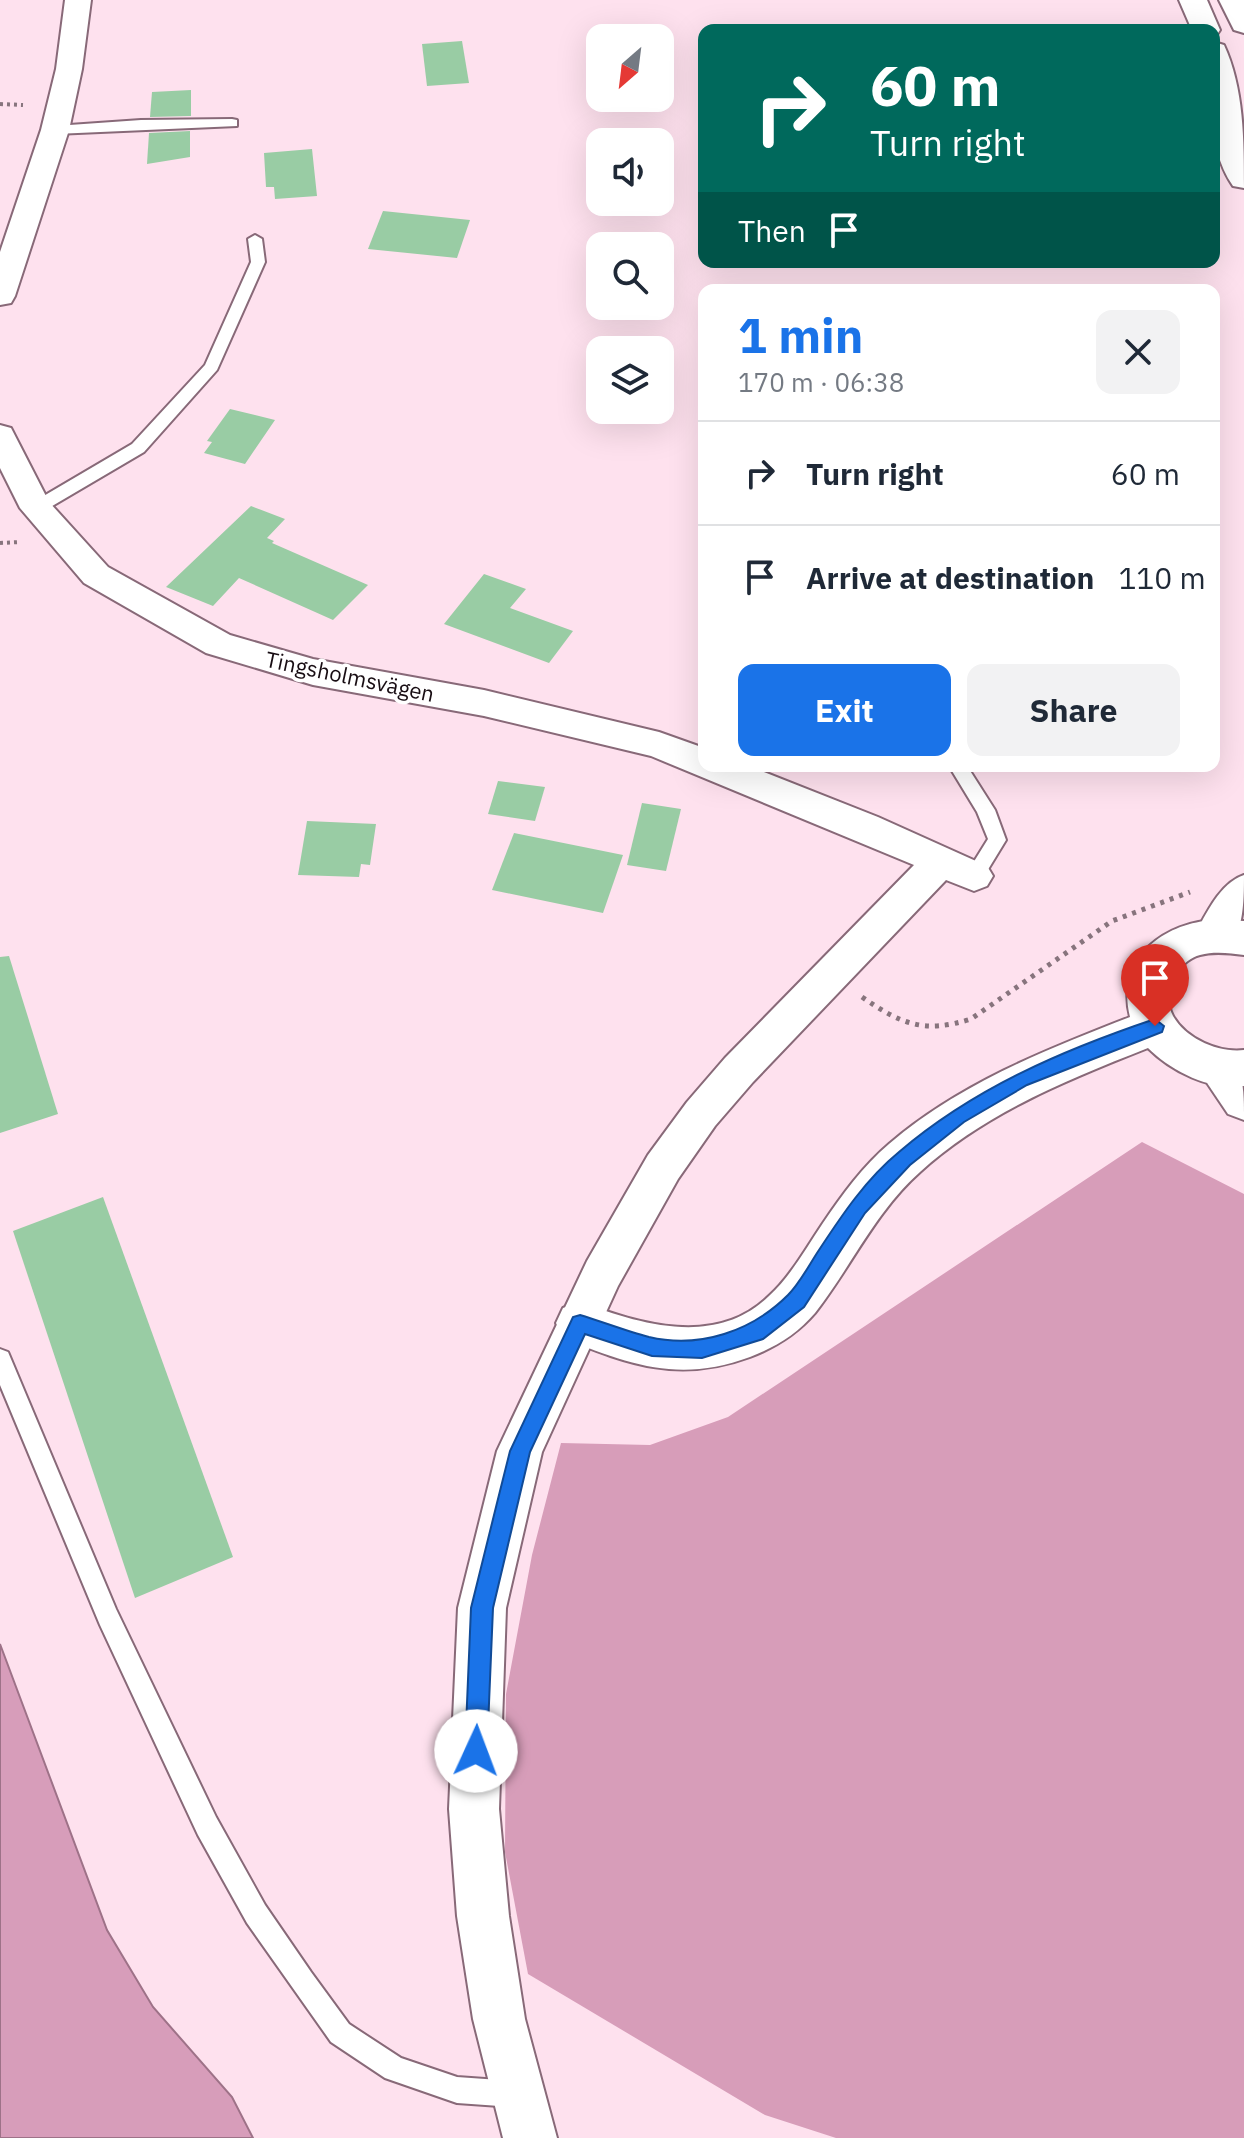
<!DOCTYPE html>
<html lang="en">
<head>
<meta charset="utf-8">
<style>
	:root { --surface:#fff; --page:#f2f2f3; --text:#1f2937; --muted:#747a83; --line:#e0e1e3; --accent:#1a73e8 }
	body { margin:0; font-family:"IBM Plex Sans",sans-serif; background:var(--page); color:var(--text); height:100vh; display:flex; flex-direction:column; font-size:30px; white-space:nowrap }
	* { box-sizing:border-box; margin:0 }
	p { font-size:26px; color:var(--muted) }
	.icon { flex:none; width:44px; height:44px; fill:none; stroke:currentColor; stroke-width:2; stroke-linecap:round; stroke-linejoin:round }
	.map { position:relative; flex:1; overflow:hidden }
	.panel { position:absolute; left:698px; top:284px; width:522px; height:488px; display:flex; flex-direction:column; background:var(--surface); border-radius:16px; box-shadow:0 8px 32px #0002 }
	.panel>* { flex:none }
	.hud { position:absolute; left:698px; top:24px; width:522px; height:244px; border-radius:16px; box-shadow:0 8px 32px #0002; background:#00695c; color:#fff; overflow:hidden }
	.needle { width:52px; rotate:208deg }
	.fabs { position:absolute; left:586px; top:24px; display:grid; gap:16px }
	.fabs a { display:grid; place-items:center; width:88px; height:88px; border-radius:16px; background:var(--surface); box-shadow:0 8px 32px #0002; font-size:40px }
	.pin { position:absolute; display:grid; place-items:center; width:68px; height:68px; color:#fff; margin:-82px -34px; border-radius:50% 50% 50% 0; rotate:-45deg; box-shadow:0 0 8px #0007 }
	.pin .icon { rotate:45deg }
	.me { position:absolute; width:88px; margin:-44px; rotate:2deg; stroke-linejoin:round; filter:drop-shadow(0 0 6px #0008) }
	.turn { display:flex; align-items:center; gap:28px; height:168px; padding:0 40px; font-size:36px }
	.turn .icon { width:104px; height:104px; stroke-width:2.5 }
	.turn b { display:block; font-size:56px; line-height:68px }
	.then { display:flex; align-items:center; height:76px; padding:0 40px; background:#0003; gap:16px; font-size:30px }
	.round { display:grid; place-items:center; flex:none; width:84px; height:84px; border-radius:16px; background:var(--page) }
	.overview { display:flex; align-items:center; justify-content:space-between; height:136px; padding:0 40px }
	h1 { font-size:48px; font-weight:700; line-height:60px; color:var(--accent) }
	.action { display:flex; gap:16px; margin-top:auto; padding:16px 40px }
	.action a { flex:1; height:92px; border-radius:16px; background:var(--accent); color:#fff; font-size:32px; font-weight:700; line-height:92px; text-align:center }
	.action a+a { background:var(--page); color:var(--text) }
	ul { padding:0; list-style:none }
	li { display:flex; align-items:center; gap:24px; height:104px; padding:0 40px; border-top:2px solid var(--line) }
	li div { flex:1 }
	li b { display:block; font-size:30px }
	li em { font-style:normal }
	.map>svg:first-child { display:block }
</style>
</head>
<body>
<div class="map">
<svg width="1244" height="2138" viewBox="0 0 1244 2138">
	<rect width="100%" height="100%" fill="#fee1ee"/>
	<!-- forest -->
	<path fill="#d79db9" d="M1142,1142L1244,1194V2138H836L765,2115L528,1974L505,1852L506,1694L532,1555L561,1443L650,1445L728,1417Z"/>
	<!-- water -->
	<path fill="#d79dba" stroke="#9e7288" stroke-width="2" d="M0,1644L107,1930L153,2007L232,2097L253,2138H0Z"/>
	<!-- building -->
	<g fill="#99cca4">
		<path d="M462,41L469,83L427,86L422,44Z"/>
		<path d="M191,90V116L150,117L152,92Z"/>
		<path d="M190,131V157L147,164L149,133Z"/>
		<path d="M312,149L317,196L275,199L274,187H266L264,153Z"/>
		<path d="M383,211L470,220L457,258L368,249Z"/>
		<path d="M230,409L275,420L245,464L204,453L212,442L207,441Z"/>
		<path d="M251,506L285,519L267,538L274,541L272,543L368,585L333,620L239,578L213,606L166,587Z"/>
		<path d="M484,574L526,589L510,608L573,631L549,663L444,624Z"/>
		<path d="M498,781L545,787L535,821L488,814Z"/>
		<path d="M642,803L681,809L666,871L627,865Z"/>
		<path d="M307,821L376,824L370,865L361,864L359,877L298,875Z"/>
		<path d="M514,833L623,855L603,913L492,890Z"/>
		<path d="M9,956L58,1114L0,1133V957Z"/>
		<path d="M103,1197L233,1557L135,1598L13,1231Z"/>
	</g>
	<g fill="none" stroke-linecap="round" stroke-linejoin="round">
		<defs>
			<g id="service">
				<path d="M232,119L237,120V126L55,134L48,130L55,126L141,120Z"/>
				<path d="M255,235L262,239L265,262L217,370L144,452L42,512H30V504L132,444L205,365L251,262L248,239Z"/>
				<path d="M949,766H967L995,810L1006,840L981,881L974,883L965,876L988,839L977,812Z"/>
				<path d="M0,1349L8,1352L116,1609L216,1817L265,1905L311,1972L349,2024L401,2058L457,2077L515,2081L524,2085L528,2094L524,2103L515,2107L457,2103L385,2078L331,2042L247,1923L198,1835L100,1625L0,1385Z"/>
			</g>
			<g id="minor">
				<path d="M65,0H91L82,69L69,130L15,296L11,303L0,305V252L41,130L56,69Z"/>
				<path d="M0,425L11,428L49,502L108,567L230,635L313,659L484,690L659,732L704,748V766H749L878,817L987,866L993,876L987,886L974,891L946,880L753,1082L715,1126L678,1179L618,1286L542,1452L506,1608L499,1809L509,1916L525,2019L557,2138H503L473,2019L457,1916L449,1809L458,1608L497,1451L587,1261L648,1155L687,1102L725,1058L914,865L651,756L484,716L313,685L206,653L84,583L20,508L0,468Z"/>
			</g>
			<path id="tertiary" d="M1218,920L1244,921V955C1230,953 1214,951 1200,955C1176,961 1161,995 1173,1016C1186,1039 1219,1053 1244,1050V1086C1210,1091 1171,1071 1148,1048C1067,1080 985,1113 920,1172C875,1212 851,1267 815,1313C797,1334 776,1347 750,1357C680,1383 630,1365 563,1338L556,1323L563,1308L580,1302C640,1324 716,1348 769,1296C791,1276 806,1248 823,1223C842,1195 863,1166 889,1144C959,1084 1045,1050 1130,1017C1115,958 1165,921 1218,920Z"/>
			<g id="trunk">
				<path d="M1179,0H1207L1220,30L1216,36L1214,30H1192Z"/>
				<path d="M1219,0H1244V33L1234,30Z"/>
				<path d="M1214,42L1224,45C1244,88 1244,141 1244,188L1233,186C1204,144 1214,89 1214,42Z"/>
				<path d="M1244,875C1244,907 1244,964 1200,948L1194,936C1206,914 1220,883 1244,875Z"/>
				<path d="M1219,1050C1244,1062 1244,1088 1244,1120L1228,1114L1197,1068L1203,1055Z"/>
			</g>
		</defs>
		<!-- service casing -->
		<use href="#service" stroke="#886978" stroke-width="4"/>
		<!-- minor casing -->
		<use href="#minor" stroke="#886978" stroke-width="4"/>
		<!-- tertiary casing -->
		<use href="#tertiary" stroke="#886978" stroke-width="4"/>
		<!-- trunk casing -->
		<use href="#trunk" stroke="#886978" stroke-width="4"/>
		<!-- path-far1 -->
		<g stroke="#87747d" stroke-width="4" stroke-dasharray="3 4" stroke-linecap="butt">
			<path d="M0,104L23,105"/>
			<path d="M0,543L20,542"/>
		</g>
		<!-- path -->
		<path stroke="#87747d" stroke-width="5" stroke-dasharray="4 6" stroke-linecap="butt" d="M862,997C901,1024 924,1034 971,1019L1112,921L1190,892"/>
		<!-- service -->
		<use href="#service" fill="#fff" fill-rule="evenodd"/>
		<!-- minor -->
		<use href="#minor" fill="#fff" fill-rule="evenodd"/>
		<!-- tertiary -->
		<use href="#tertiary" fill="#fff" fill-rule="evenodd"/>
		<!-- trunk -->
		<use href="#trunk" fill="#fff" fill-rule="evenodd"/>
	</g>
	<!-- route -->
	<path fill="#1a73e8" stroke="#114b97" stroke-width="2" d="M1155,1019L1164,1026L1162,1032L1027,1085L964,1122L910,1165L865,1213L804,1307L763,1339L702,1358L652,1356L585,1334L530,1452L493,1608L487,1751L484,1759L476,1763L468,1759L465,1751L471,1608L497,1503L510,1451L573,1317L580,1315C603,1322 626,1331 649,1337C700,1349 752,1331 788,1295C800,1283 809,1265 819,1250C842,1215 866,1179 899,1152C974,1088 1063,1050 1155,1019Z"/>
	<g text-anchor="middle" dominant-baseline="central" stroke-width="7" stroke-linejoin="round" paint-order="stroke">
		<!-- street labels -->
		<g font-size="22" fill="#180d13" stroke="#fff">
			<text transform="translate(350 676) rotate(12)">Tingsholmsvägen</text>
		</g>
	</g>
</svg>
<div class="fabs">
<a><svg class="needle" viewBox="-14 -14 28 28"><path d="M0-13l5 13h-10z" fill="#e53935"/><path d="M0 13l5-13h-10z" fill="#747a83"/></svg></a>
<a><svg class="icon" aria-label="sound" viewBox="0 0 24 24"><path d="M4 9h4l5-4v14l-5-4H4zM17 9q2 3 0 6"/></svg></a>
<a><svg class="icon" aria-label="search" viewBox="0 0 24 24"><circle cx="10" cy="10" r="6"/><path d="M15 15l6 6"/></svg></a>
<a><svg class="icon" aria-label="layers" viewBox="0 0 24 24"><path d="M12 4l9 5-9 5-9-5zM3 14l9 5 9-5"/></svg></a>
</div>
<div class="pin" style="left:1155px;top:1026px;background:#d93025"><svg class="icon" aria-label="arrive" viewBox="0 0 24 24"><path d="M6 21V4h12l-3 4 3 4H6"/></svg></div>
<svg class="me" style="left:476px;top:1751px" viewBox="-20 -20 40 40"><circle r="19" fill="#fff"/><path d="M0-13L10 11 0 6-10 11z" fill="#1a73e8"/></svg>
<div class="hud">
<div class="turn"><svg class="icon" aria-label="right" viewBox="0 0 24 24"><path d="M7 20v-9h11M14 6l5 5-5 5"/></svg><div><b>60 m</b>Turn right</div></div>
<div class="then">Then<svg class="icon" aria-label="arrive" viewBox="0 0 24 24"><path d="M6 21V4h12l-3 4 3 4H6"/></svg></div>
</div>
<section class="panel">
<div class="overview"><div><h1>1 min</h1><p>170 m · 06:38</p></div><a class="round"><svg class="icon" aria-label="close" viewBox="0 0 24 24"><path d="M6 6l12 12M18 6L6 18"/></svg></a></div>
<ul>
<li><svg class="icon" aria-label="right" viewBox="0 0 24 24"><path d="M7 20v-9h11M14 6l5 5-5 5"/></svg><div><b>Turn right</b></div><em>60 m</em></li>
<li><svg class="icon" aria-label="arrive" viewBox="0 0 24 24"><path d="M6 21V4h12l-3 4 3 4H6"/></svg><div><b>Arrive at destination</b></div><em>110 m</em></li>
</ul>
<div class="action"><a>Exit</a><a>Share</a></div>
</section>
</div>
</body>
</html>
